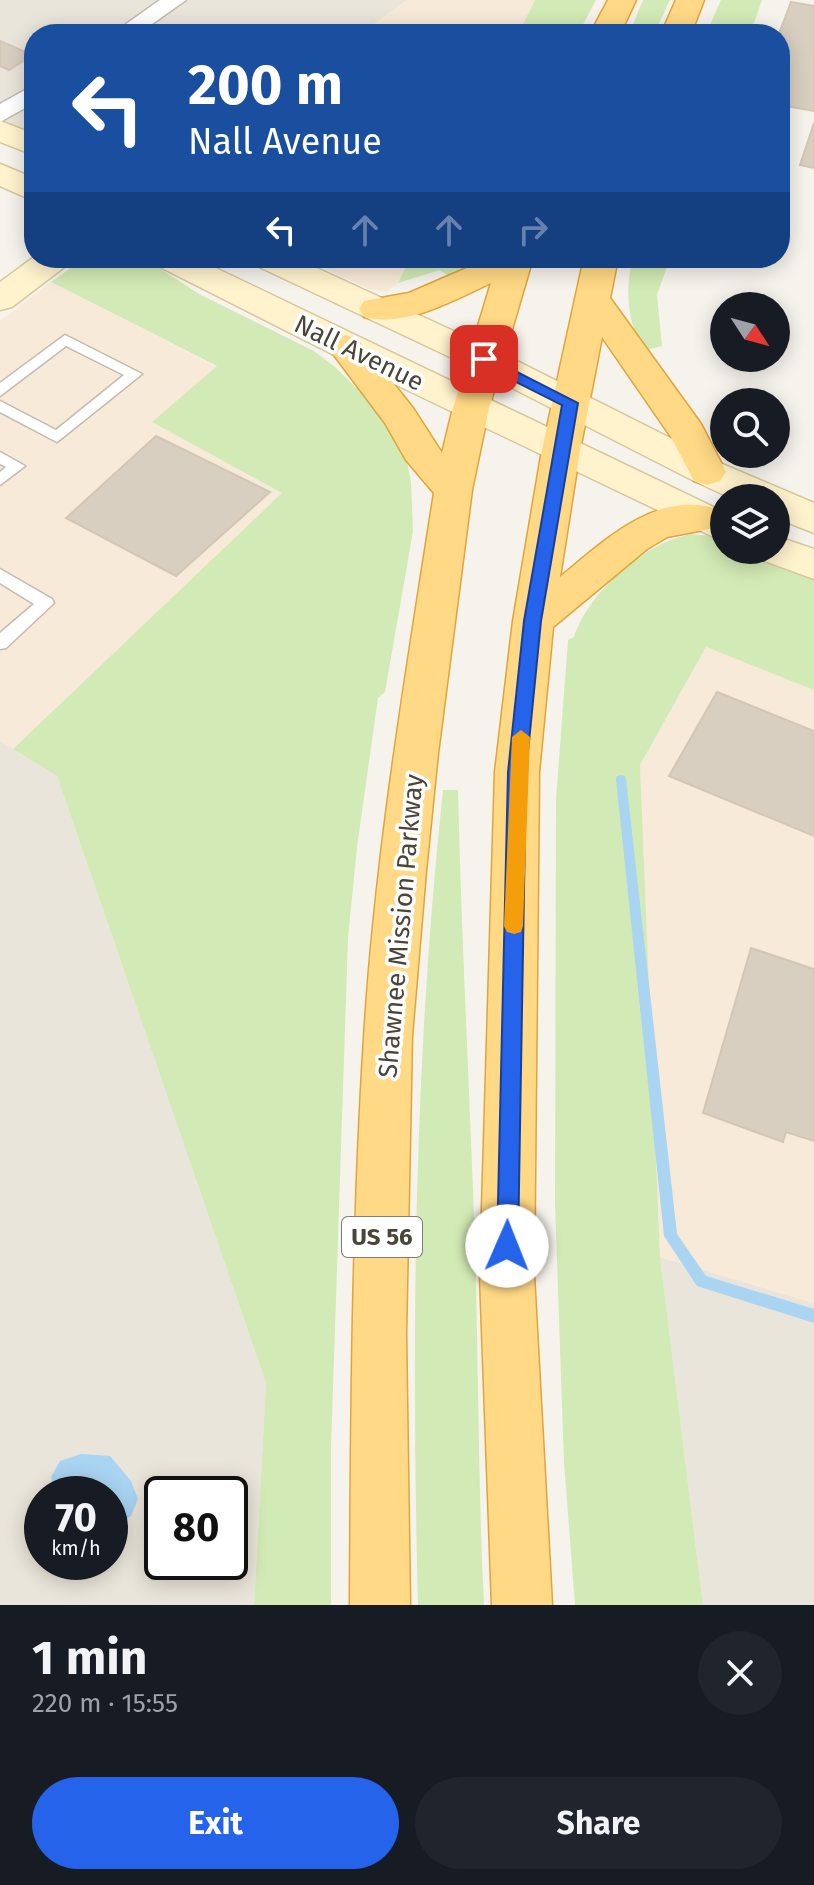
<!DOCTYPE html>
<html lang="en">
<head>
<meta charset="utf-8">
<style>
	:root { --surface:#171b24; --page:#20242c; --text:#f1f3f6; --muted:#9ea1a6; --accent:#2563eb }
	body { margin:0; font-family:"Fira Sans",sans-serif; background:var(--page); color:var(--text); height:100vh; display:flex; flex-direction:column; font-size:30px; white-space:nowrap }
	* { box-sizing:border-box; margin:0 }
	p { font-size:26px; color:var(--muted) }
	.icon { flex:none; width:44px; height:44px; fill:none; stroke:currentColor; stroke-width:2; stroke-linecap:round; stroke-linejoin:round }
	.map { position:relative; height:1605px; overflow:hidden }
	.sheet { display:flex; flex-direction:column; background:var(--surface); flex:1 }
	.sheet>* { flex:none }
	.hud { position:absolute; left:24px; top:24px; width:766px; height:244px; border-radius:32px; box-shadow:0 4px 20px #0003; background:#1a4fa0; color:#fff; overflow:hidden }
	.needle { width:52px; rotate:126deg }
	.buttons { position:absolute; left:710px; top:292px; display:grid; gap:16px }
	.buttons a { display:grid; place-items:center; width:80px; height:80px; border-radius:50%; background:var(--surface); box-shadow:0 4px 20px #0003; font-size:40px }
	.speed { position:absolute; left:24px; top:1476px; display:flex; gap:16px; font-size:40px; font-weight:700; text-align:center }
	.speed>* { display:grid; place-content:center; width:104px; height:104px; border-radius:50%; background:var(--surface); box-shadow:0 4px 20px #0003; line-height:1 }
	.speed small { font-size:20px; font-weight:400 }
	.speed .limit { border:4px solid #111; border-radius:12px; background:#fff; color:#111 }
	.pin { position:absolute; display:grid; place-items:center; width:68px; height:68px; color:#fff; margin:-34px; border-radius:16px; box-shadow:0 4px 12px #0006 }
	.me { position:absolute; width:88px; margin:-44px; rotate:1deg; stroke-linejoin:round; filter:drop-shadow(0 0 6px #0008) }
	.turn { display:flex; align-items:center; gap:28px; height:168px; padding:0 32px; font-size:36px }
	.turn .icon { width:104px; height:104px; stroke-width:2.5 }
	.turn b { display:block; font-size:56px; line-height:68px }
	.lanes { display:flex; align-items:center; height:76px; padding:0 32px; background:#0003; justify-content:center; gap:40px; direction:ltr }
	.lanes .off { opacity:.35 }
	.round { display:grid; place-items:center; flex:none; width:84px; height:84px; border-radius:42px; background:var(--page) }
	.summary { display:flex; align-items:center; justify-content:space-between; height:136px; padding:0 32px }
	h1 { font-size:48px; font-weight:700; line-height:60px }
	.cta { display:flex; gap:16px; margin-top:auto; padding:16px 32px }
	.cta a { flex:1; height:92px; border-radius:48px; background:var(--accent); color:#fff; font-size:32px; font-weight:700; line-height:92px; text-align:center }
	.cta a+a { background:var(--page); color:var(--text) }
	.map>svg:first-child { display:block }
</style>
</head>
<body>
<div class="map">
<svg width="814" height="1605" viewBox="0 0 814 1605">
	<rect width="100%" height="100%" fill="#f6f3ec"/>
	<!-- residential -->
	<g fill="#eae5da" fill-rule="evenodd">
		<path d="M0,0H407L361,34H34V135L0,120Z"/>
		<path d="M0,741L57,776L266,1383L254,1605H0ZM42,1494H110V1562H42ZM162,1494H230V1562H162Z"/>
		<path d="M660,1257L814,1303V1605H703Z"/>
	</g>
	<!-- commercial -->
	<g fill="#f7ead8">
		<path d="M407,0H535L518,34H361Z"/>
		<path d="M302,258H410L398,283L386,292L369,289Z"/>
		<path d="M51,282L217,367L153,422L283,493L13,749L0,741V321Z"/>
		<path d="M706,647L814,690V1303L660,1257L640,765Z"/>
	</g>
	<!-- green -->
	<g fill="#d2eab5">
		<path d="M535,0H596L578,34H518Z"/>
		<path d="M643,0H670L654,34H629Z"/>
		<path d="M721,0H762L750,34H706Z"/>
		<path d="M85,258H139L159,268L199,294L314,351L334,366L385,416L406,457L411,482L413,531L385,692L378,698L357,847L348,938L331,1448V1605H254L266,1383L57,776L13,749L282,493L152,422L217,366L51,282Z"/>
		<path d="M410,258H476L465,269L450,277L440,270L398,283Z"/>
		<path d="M633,258H670L657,295L662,346L643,351C628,320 624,292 633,258Z"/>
		<path d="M691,534L722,537L724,550H751L814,580V690L706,647L640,765L660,1257L703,1605H575L564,1462L555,1204L556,800L568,640L574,637C589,592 644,543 691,534Z"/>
		<path d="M443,790H458C461,924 468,1057 473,1191C479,1329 477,1467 484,1605H418C411,1333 414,1061 443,790Z"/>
	</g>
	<!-- water -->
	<path fill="#a9d4f2" d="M81,1454L110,1456L131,1481L138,1499L131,1516L119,1524L110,1523V1494H64L55,1491L51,1477L60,1461Z"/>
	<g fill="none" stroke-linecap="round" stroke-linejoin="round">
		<!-- stream -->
		<path fill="#a9d4f2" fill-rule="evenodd" d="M621,775L625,776L626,779L677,1234L706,1276L814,1309V1323L697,1286L664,1236L616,779L617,776Z"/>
	</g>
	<!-- building -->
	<g fill="#d8cfc1" stroke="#d3c7b4" stroke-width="2">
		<path d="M791,2L814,6V111L780,105L779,34Z"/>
		<path d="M0,41L32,55L9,70L0,66Z"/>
		<path d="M814,123V168L800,165Z"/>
		<path d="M156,436L270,492L176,576L66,518Z"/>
		<path d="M717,692L814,731V836L669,776Z"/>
		<path d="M751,948L814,969V1141L786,1132L783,1142L703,1113Z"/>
	</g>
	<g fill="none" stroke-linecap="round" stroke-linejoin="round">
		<defs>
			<g id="service">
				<path d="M65,335L142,374L57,442L0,412V401L56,430L124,375L66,346L0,396V383Z"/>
				<path d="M0,452L25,466L0,485V472L6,467L0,464Z"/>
				<path d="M0,569L52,599L54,603L6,648L0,649V633L34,604L0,583Z"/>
			</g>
			<g id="minor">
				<path d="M160,0H186L138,34H112Z"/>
				<path d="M34,85V103L0,122V104Z"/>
			</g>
			<g id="secondary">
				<path d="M0,121L34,134V155L0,142Z"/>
				<path d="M0,164L34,178V201L0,186Z"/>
				<path d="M34,257L72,258L67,265L12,307L0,310V282Z"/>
				<path d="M151,258H195L724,512V542L334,355L156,265Z"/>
				<path d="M250,258H295L497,351L720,463L814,503V533L776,518V498H731L694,481L471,367L255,265Z"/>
				<path d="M776,536L814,549V579L762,560L756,550H776Z"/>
			</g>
			<g id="trunk">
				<path d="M608,0H636L620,34H590Z"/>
				<path d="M676,0H704L691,34H661Z"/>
				<path d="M490,258H533L489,408L472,490L438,753L426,871L412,1036L406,1334L410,1605H350C351,1416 352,1226 364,1038C375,855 406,673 434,493L406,460L385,423L328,347L334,339L346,335L358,339L413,408L442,453L453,408L491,283C454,300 406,328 364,317L359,309L364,301L409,293Z"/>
				<path d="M584,258H618L610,298L701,424L726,472L720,481L707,485L694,481L671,437L602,337L580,450L560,577C602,543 654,491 714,508L719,518L714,528L667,537L647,549L553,627L539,772L534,1275L552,1605H492L480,1275L495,772L513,621L542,450Z"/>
			</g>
		</defs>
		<!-- service casing -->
		<use href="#service" stroke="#c2bbae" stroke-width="3"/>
		<!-- minor casing -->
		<use href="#minor" stroke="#c2bbae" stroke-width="3"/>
		<!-- secondary casing -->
		<use href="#secondary" stroke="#d6c79b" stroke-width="3"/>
		<!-- trunk casing -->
		<use href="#trunk" stroke="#e0a43c" stroke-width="3"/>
		<!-- service -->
		<use href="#service" fill="#fff" fill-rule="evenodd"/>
		<!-- minor -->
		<use href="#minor" fill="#fff" fill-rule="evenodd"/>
		<!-- secondary -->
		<use href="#secondary" fill="#fff3cd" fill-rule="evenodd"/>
		<!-- trunk -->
		<use href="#trunk" fill="#ffd985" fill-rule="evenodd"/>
	</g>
	<!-- route -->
	<path fill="#2563eb" stroke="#184099" stroke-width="2" d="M484,355L578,403L541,621L526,772L518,1246L515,1253L507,1256L500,1253L497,1246L508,772L524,621L562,405L478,363L476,359Z"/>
	<!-- slow -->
	<path fill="#f59e0b" d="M521,730L530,737L523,926L521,932L514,934L507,932L504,926L512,737Z"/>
	<g text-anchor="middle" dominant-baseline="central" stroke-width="7" stroke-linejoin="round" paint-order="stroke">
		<!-- shield labels -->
		<rect fill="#fff" stroke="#817c74" stroke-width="2" x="342" y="1217" width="80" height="40" rx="6"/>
		<g font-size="24" font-weight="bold" fill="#4b4439">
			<text x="382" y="1237">US 56</text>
		</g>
		<!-- street labels -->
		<g font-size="26" fill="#4b4439" stroke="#fff">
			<text transform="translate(359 353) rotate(26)">Nall Avenue</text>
			<text transform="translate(401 926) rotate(-85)">Shawnee Mission Parkway</text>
		</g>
	</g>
</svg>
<div class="buttons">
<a><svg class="needle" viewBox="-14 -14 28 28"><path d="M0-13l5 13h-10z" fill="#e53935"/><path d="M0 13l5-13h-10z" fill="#9ea1a6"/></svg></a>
<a><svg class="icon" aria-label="search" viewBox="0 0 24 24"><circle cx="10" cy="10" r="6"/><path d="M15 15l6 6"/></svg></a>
<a><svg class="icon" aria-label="layers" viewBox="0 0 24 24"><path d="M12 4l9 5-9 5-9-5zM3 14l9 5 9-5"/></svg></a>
</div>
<div class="speed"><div>70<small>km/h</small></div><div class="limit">80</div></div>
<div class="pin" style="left:484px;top:359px;background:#d93025"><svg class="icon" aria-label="arrive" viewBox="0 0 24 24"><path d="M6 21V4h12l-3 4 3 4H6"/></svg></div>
<svg class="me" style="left:507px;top:1246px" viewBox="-20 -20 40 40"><circle r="19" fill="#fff"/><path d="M0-13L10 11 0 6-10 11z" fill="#2563eb"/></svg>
<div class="hud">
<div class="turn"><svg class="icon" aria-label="left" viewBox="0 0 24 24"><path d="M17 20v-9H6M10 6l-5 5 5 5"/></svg><div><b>200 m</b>Nall Avenue</div></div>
<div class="lanes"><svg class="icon" aria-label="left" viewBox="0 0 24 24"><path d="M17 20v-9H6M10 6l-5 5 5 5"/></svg><svg class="icon off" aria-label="ahead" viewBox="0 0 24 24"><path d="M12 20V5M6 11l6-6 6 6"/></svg><svg class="icon off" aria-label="ahead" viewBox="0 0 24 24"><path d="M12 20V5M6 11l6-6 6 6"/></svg><svg class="icon off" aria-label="right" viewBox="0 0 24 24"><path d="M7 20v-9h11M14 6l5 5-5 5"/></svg></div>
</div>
</div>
<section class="sheet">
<div class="summary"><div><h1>1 min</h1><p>220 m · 15:55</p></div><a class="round"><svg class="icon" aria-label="close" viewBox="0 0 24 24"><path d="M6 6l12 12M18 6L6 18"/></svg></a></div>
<div class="cta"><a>Exit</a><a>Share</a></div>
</section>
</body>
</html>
